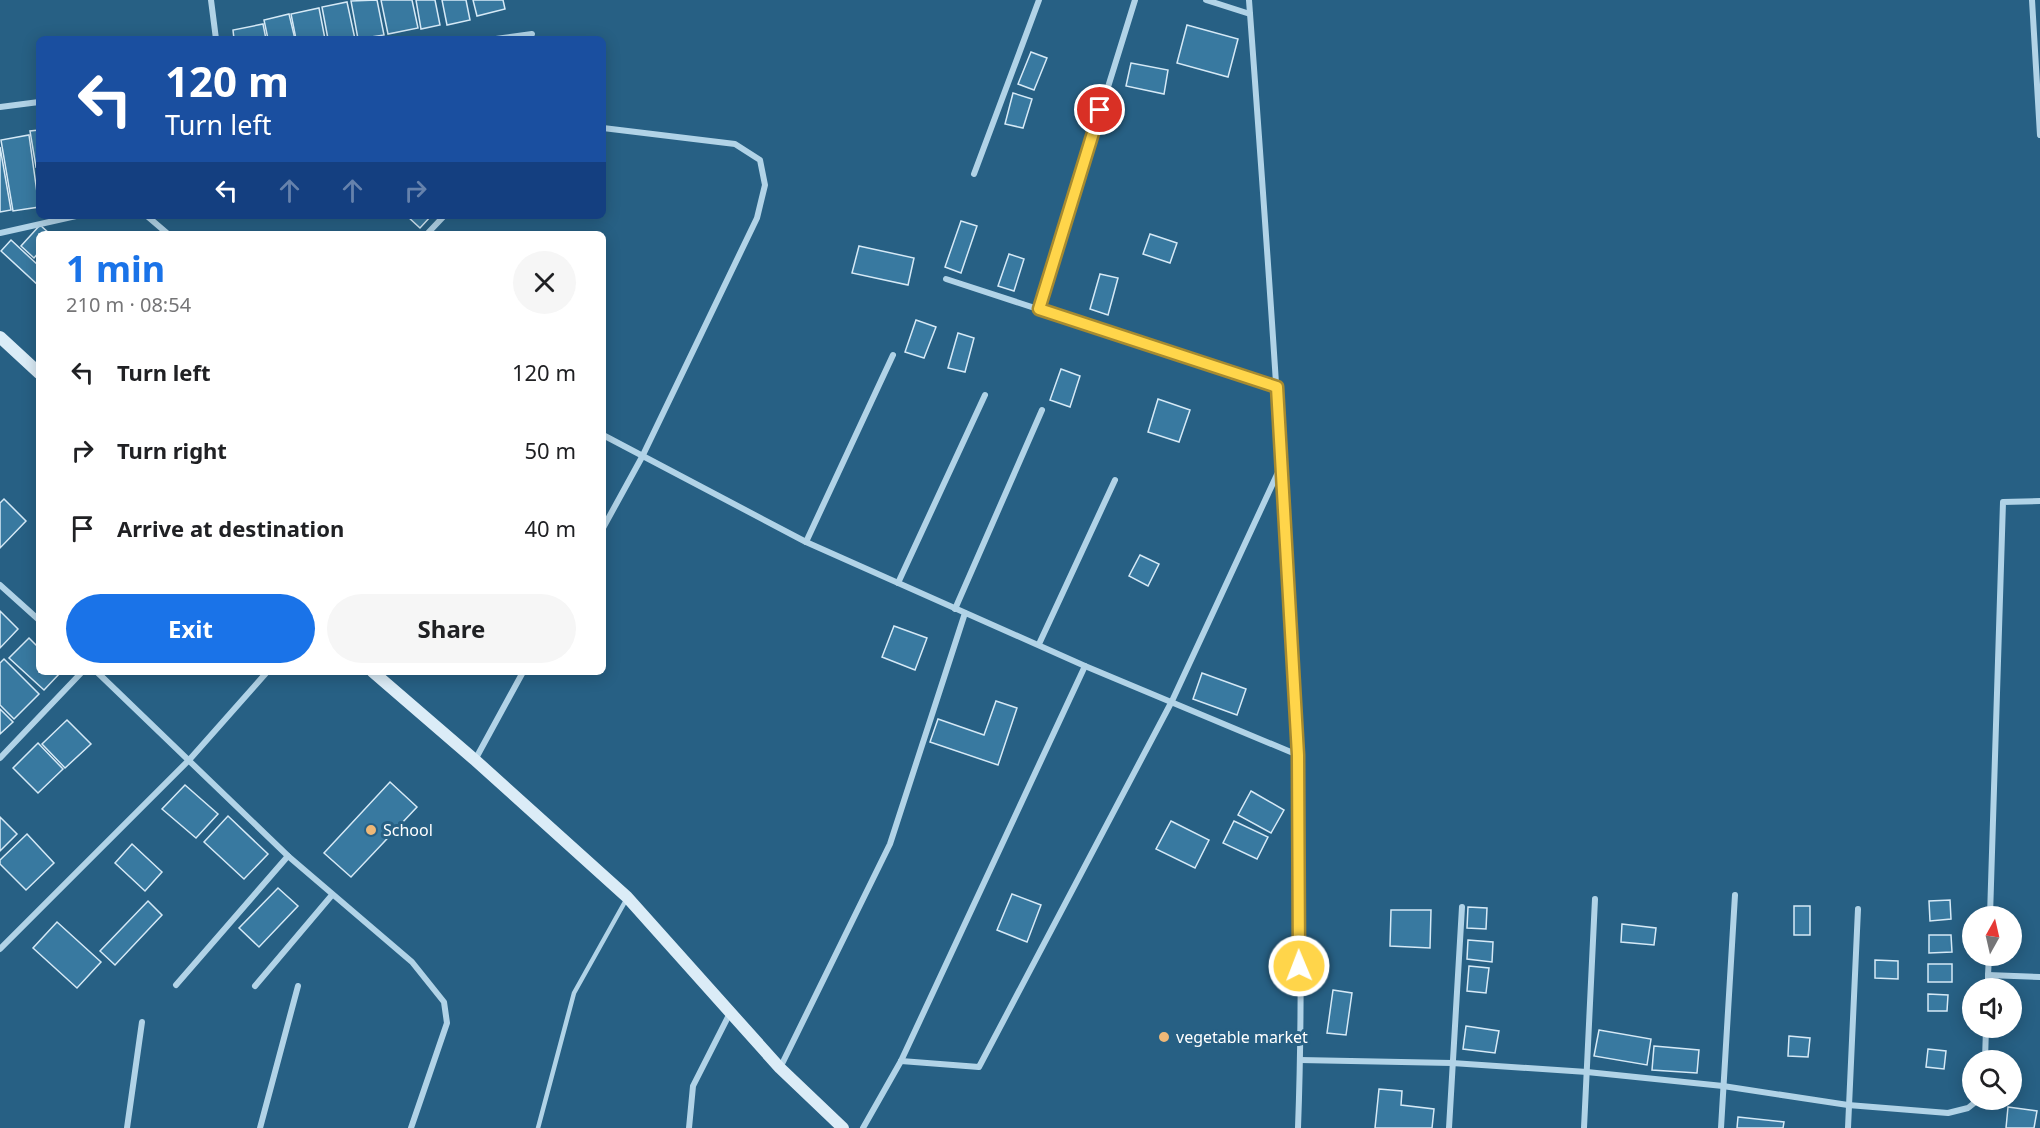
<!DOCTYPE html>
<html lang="en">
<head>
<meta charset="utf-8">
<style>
	:root { --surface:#fff; --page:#f6f6f6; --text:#202124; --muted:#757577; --accent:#1a73e8 }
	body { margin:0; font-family:"Noto Sans",sans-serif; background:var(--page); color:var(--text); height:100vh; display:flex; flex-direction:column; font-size:22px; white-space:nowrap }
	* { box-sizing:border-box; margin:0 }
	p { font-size:20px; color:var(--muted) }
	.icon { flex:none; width:33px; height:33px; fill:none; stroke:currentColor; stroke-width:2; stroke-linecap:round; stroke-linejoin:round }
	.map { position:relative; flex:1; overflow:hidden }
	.side { position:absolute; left:36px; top:231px; width:570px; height:444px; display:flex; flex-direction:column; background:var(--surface); border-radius:9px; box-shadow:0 3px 15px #0003 }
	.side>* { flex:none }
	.hud { position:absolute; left:36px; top:36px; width:570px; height:183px; border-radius:9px; box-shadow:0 3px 15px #0003; background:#1a4fa0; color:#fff; overflow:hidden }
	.needle { width:39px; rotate:8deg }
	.controls { position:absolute; left:1962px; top:906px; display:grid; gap:12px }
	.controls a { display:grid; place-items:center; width:60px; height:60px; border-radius:50%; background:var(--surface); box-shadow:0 3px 15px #0003; font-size:30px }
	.pin { position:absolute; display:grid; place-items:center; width:51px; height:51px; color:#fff; margin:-26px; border:3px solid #fff; border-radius:50%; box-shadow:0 2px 6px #0007 }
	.me { position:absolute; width:66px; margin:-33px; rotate:359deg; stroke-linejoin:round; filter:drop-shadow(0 0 4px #0008) }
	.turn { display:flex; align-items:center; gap:21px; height:126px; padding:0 30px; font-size:27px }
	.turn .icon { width:78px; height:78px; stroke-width:2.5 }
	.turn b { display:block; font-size:42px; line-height:51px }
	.lanes { display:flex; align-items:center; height:57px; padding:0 30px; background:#0003; justify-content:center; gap:30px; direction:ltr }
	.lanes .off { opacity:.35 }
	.round { display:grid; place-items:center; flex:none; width:63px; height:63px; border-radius:32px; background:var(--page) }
	.summary { display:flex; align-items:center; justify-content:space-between; height:102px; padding:0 30px }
	h1 { font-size:36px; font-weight:700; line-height:45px; color:var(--accent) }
	.action { display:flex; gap:12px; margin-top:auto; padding:12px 30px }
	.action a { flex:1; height:69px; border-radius:36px; background:var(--accent); color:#fff; font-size:24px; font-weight:700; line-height:69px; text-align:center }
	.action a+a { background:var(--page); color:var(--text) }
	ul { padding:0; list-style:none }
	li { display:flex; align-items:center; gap:18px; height:78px; padding:0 30px }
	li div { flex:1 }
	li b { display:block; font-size:22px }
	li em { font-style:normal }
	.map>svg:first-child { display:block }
</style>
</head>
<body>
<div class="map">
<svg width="2040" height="1128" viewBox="0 0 2040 1128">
	<rect width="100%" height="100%" fill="#276084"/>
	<!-- building -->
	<g fill="#3879a0" stroke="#d5e9f6" stroke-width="1.5">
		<path d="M377,0L384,35L358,39L351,1Z"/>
		<path d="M381,0H412L418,28L388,34Z"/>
		<path d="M416,0H435L440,25L421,29Z"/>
		<path d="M442,0H466L470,20L447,25Z"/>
		<path d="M473,0H503L505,9L477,16Z"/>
		<path d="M347,2L355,39H328L322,7Z"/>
		<path d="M319,8L325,39H296L291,14Z"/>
		<path d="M289,14L295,39H268L264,20Z"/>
		<path d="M263,24L266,39H234L233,30Z"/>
		<path d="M1187,25L1238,39L1228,77L1177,63Z"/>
		<path d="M1031,52L1047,58L1034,90L1018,84Z"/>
		<path d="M1131,63L1168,70L1164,94L1126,86Z"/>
		<path d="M1013,93L1032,99L1023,128L1005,124Z"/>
		<path d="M39,130V166L36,167L30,131Z"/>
		<path d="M29,135L39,207L13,211L1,140Z"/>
		<path d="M0,147L11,210L0,212Z"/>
		<path d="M407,216H431L420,228Z"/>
		<path d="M961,221L977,226L961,273L945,267Z"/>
		<path d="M40,225L50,234H39V252L34,258L21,246Z"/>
		<path d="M1150,234L1177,243L1170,263L1143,254Z"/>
		<path d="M11,240L39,266V286L1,251Z"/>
		<path d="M859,246L914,258L908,285L852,273Z"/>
		<path d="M1009,254L1024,259L1014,291L998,286Z"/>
		<path d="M1100,274L1118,278L1108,315L1090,309Z"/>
		<path d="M916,320L936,327L924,358L905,352Z"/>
		<path d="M958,333L974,338L965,372L948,368Z"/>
		<path d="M1061,369L1080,376L1070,407L1050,400Z"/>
		<path d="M1158,399L1190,410L1179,442L1148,432Z"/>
		<path d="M4,499L26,521L0,548V503Z"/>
		<path d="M1140,555L1159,564L1148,586L1129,576Z"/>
		<path d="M0,611L18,629L0,648Z"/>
		<path d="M894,626L927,638L915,670L882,657Z"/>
		<path d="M29,638L39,648V672H61L44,690L9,658Z"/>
		<path d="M4,659L39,694L14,719L0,705V663Z"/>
		<path d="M1202,673L1246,689L1237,715L1193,699Z"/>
		<path d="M996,701L1017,708L998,765L930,742L938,719L984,735Z"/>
		<path d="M0,709L13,722L0,734Z"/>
		<path d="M67,720L91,744L65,768L42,744Z"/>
		<path d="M38,743L63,769L38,793L13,768Z"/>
		<path d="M390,782L417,807L351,877L324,853Z"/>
		<path d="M185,785L218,814L196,838L162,809Z"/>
		<path d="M1251,791L1284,810L1271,833L1238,815Z"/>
		<path d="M228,816L268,854L244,879L204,842Z"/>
		<path d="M0,817L17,834L0,851Z"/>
		<path d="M1171,821L1209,840L1195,868L1156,849Z"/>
		<path d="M1234,821L1268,837L1257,859L1223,843Z"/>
		<path d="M27,834L54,863L26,890L0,864V860Z"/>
		<path d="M132,844L162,872L145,891L115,863Z"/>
		<path d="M278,888L298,906L259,947L239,928Z"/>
		<path d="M1012,894L1041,905L1027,942L997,930Z"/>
		<path d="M1950,900L1951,919L1930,921L1929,901Z"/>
		<path d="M148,901L162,915L115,965L100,951Z"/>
		<rect x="1794" y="906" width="16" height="29"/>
		<path d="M1468,907L1487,908L1486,929L1467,928Z"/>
		<path d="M1391,910H1431L1430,948L1390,946Z"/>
		<path d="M57,922L101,962L77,988L33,948Z"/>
		<path d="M1622,924L1656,928L1654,945L1621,942Z"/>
		<path d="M1929,935H1951L1952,952L1929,953Z"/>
		<path d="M1468,940L1493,942L1492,962L1467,959Z"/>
		<path d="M1875,960L1898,961V979L1875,978Z"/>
		<rect x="1928" y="964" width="24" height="18"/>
		<path d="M1469,966L1489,968L1486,993L1467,991Z"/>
		<path d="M1333,990L1352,993L1346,1035L1327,1033Z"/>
		<path d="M1928,994L1948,995L1947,1011H1928Z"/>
		<path d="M1466,1026L1499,1031L1495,1053L1463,1049Z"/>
		<path d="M1599,1030L1651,1039L1647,1065L1594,1056Z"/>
		<path d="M1789,1036L1810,1038L1808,1057L1788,1056Z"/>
		<path d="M1654,1046L1699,1050L1697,1073L1652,1070Z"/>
		<path d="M1928,1049L1946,1051L1944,1069L1926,1067Z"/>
		<path d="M1379,1089L1402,1091L1401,1105L1434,1109L1432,1128H1375Z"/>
		<path d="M2008,1107L2037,1111L2034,1128H2006Z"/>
		<path d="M1738,1117L1784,1122L1783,1128H1737Z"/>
	</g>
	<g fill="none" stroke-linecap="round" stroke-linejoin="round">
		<!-- lane -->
		<path stroke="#b1d3e7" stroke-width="4.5" d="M538,1128L574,993L626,900"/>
		<!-- street -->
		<g stroke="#b1d3e7" stroke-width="6">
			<path d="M211,0L216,39"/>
			<path d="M1206,0L1250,14"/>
			<path d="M1249,0C1263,189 1277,377 1287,566C1297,753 1305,941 1298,1128"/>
			<path d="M2032,0L2040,135"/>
			<path d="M496,39L532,34"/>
			<path d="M0,107L39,102"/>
			<path d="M603,128L735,144L760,160L765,185L757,218L642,457L603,528"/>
			<path d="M974,174L1039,0"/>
			<path d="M147,216L168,234"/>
			<path d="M0,233L76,216"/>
			<path d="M427,234L444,216"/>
			<path d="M946,279L1277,387"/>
			<path d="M1039,309L1135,0"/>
			<path d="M603,435L806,542L1085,666L1298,755"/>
			<path d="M806,542L893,355"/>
			<path d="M898,583L985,395"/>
			<path d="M0,585L39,620"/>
			<path d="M955,609L1042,410"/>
			<path d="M1039,644L1115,480"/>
			<path d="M97,672L288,856L412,962L444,1002L447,1023L411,1128"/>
			<path d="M0,758L82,672"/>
			<path d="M475,760L523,672"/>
			<path d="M1990,916L2003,502L2040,501"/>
			<path d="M0,949L190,759L267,672"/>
			<path d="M1988,975L1989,956"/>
			<path d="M176,985L288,856"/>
			<path d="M255,986L332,895"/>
			<path d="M1988,988V975L2040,977"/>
			<path d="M1300,1060L1452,1063L1587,1072L1723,1086L1848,1105L1948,1113L1968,1108L1978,1100"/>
			<path d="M1985,1060L1986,1028"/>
			<path d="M901,1061L979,1067L1172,701L1281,466"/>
			<path d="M780,1068L890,844L965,613"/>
			<path d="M127,1128L142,1022"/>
			<path d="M260,1128L298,986"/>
			<path d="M689,1128L693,1086L730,1013"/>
			<path d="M863,1128L901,1061L1085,666"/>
			<path d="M1449,1128L1462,907"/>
			<path d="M1584,1128L1595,899"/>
			<path d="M1721,1128L1735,895"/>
			<path d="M1848,1128L1858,909"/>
		</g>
		<!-- secondary -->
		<g stroke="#dbecf7" stroke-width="12">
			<path d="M0,337L39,373"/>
			<path d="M373,672L475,760L627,897L780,1068L843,1128"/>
		</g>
	</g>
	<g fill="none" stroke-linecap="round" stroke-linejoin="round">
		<defs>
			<path id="route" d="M1100,110L1039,309L1277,387L1298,755L1299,966"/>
		</defs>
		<!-- route casing -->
		<use href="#route" stroke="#a68a30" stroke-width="15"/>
		<!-- route -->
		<use href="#route" stroke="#ffd54a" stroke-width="10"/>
	</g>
	<!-- markers -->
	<g fill="#efb877" stroke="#276084" stroke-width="2">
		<circle cx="371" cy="830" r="6"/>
		<circle cx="1164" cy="1037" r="6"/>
	</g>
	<g text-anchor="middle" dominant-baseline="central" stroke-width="6" stroke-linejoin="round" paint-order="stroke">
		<!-- poi labels -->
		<g font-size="16" fill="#fff" stroke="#276084" text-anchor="start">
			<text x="383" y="830">School</text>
			<text x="1176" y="1037">vegetable market</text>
		</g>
	</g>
</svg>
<div class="controls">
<a><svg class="needle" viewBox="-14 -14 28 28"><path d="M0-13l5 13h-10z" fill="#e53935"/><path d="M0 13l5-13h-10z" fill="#757577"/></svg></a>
<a><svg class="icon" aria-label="sound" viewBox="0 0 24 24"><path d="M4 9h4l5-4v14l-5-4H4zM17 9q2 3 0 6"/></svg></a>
<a><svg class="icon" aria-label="search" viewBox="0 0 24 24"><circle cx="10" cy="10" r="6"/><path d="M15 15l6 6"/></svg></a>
</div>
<div class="pin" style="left:1100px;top:110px;background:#d93025"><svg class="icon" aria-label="arrive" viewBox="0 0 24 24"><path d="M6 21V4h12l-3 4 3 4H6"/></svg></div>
<svg class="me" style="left:1299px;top:966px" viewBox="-20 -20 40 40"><circle r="17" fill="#ffd54a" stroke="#fff" stroke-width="3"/><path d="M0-11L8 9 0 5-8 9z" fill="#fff"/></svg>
<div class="hud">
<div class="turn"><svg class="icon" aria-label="left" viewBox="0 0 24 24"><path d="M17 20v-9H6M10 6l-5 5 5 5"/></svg><div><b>120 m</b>Turn left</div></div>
<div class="lanes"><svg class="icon" aria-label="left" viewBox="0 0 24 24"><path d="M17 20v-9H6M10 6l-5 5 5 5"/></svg><svg class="icon off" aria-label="ahead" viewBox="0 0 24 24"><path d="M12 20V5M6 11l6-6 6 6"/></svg><svg class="icon off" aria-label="ahead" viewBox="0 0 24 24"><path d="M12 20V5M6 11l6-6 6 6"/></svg><svg class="icon off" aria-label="right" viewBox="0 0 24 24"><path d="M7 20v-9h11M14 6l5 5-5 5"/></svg></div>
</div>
<section class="side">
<div class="summary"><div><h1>1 min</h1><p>210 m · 08:54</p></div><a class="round"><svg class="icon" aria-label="close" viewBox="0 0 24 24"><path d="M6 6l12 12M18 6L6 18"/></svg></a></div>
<ul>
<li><svg class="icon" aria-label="left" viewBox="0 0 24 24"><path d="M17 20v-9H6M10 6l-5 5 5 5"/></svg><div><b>Turn left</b></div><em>120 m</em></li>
<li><svg class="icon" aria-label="right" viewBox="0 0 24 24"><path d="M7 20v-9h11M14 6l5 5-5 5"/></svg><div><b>Turn right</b></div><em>50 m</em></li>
<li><svg class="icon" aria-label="arrive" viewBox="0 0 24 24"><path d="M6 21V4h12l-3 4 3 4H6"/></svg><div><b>Arrive at destination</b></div><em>40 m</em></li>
</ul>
<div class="action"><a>Exit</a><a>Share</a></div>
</section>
</div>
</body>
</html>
